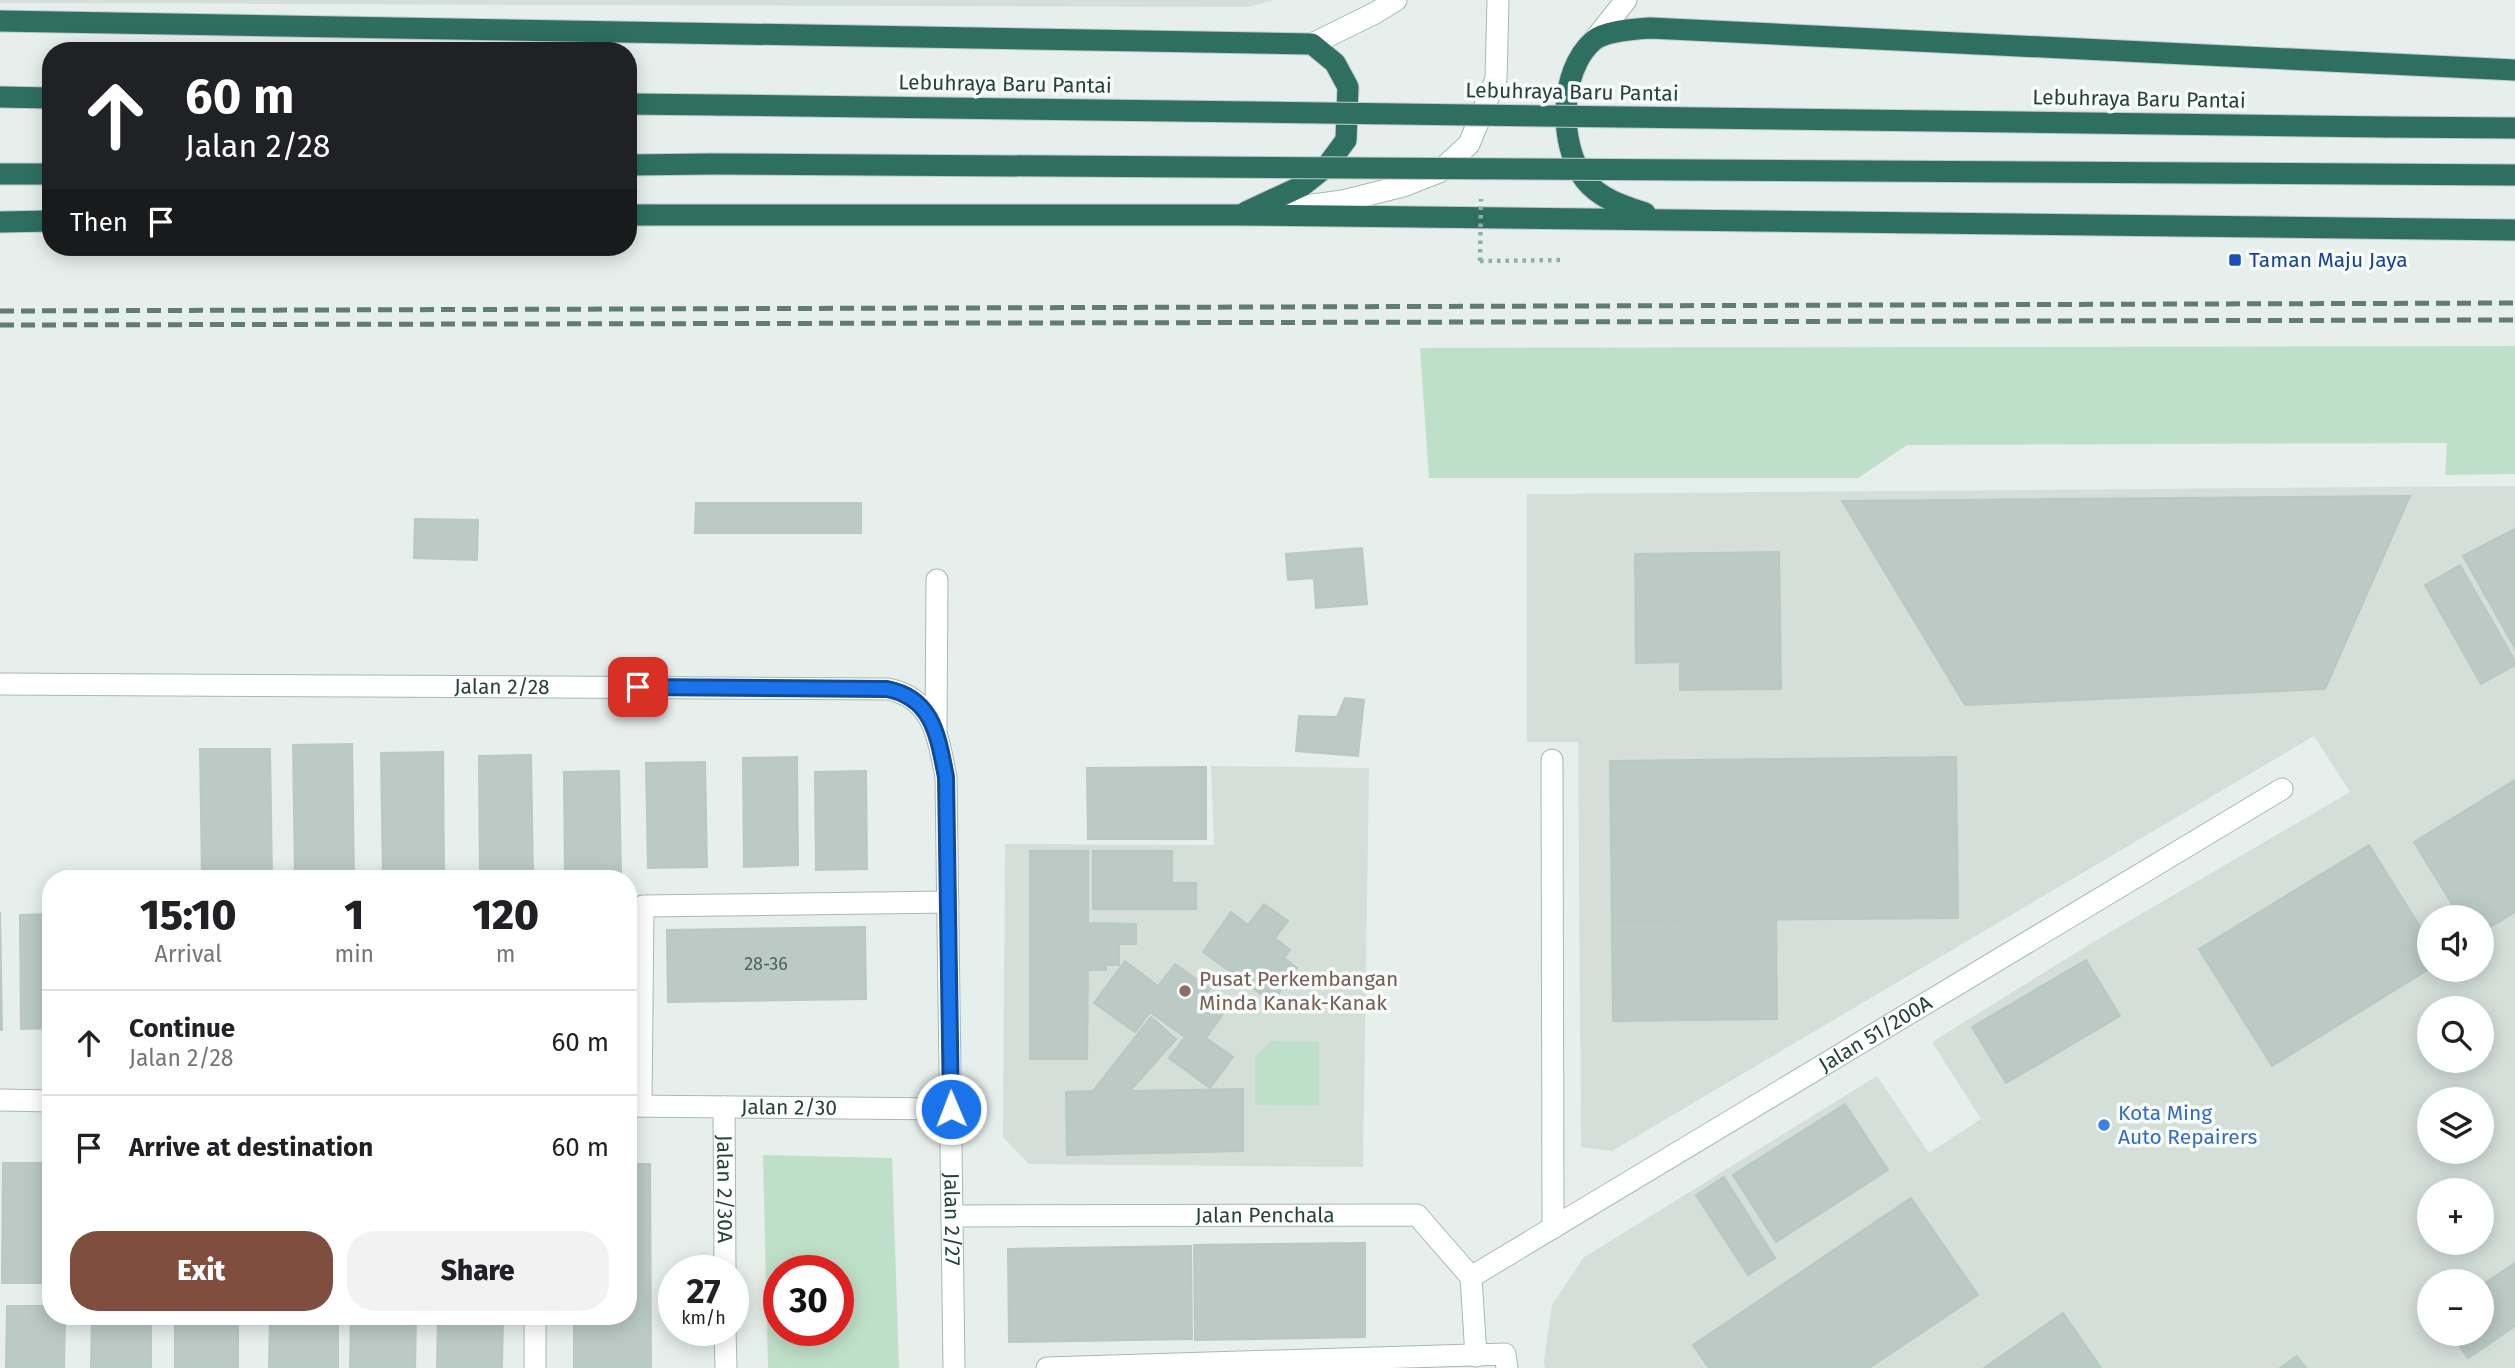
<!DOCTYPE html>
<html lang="en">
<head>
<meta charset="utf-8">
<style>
	:root { --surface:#fff; --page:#f2f2f2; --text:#202124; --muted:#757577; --line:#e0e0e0; --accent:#7f4e3f }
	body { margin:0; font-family:"Fira Sans",sans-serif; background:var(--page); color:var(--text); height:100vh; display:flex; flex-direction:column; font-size:26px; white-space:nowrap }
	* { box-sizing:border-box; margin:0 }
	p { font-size:23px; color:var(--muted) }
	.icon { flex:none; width:38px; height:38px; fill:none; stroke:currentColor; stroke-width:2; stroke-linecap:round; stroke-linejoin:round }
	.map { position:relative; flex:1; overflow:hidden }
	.details { position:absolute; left:42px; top:870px; width:595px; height:455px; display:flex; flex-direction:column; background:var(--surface); border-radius:28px; box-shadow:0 4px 18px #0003 }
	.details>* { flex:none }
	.guide { position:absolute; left:42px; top:42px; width:595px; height:214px; border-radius:28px; box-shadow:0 4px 18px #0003; background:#202124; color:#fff; overflow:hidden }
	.fabs { position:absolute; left:2417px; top:905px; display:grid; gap:14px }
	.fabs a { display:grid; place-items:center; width:77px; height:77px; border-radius:50%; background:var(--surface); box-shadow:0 4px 18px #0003; font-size:35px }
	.speed { position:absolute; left:658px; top:1255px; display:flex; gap:14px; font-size:35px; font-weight:700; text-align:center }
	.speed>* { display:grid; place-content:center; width:91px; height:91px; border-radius:50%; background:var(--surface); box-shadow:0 4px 18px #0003; line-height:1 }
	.speed small { font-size:18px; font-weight:400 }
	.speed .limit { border:10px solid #d22; background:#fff; color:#111 }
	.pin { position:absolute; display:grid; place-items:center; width:60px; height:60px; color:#fff; margin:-30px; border-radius:14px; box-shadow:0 4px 10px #0006 }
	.me { position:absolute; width:77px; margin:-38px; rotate:359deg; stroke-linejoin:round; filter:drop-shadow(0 0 5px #0008) }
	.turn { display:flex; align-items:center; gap:24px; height:147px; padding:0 28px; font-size:32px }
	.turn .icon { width:91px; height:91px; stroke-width:2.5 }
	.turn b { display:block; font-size:49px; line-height:60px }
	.then { display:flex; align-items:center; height:66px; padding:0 28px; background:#0003; gap:14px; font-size:26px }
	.eta { display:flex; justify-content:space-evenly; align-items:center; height:119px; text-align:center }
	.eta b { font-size:42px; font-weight:800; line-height:49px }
	.primary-button { display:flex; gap:14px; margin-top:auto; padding:14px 28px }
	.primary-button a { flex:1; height:80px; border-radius:28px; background:var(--accent); color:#fff; font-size:28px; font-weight:800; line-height:80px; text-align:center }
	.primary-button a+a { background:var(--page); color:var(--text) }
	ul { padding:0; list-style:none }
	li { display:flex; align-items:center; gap:21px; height:105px; padding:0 28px; border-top:2px solid var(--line) }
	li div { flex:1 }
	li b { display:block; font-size:26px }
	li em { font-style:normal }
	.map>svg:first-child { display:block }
</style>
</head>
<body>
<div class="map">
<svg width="2515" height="1368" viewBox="0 0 2515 1368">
	<rect width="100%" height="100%" fill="#e6efeb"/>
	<!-- built -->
	<g fill="#d4dfda" fill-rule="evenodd">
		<path d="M0,0H1274L1248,7L0,3Z"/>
		<path d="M2515,486V1368H1545L1544,1361L1552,1305L1583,1258L1877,1076L1929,1153L1981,1119L1932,1042L2100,938L2350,792L2314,736L1612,1151L1581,1147L1578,742H1527V494ZM2429,917H2482V970H2429ZM2429,1008H2482V1060H2429ZM2429,1099H2482V1152H2429ZM2429,1190H2482V1242H2429ZM2429,1281H2482V1334H2429Z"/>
		<path d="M1211,766L1369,768L1363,1167L1029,1164L1003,1137L1005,844L1214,845Z"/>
	</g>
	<!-- green -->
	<g fill="#bfe0c8" fill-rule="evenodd">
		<path d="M2515,346V474L2445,475L2447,443L1907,445L1858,478H1429L1420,348Z"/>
		<path d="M1271,1041L1319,1042V1106L1255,1105V1057Z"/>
		<path d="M763,1155L892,1158L899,1368H768ZM779,1270H838V1330H779Z"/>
	</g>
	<!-- building -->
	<g fill="#bbcac4" stroke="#b8c9c2" stroke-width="2">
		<path d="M2410,496L2325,689L1965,705L1842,501Z"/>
		<path d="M696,503H861V533H695Z"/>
		<path d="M415,519L478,520L477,560L414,558Z"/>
		<path d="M2515,529V648L2463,556Z"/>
		<path d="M1362,548L1367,604L1316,608L1314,578L1288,580L1286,554Z"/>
		<path d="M1779,552L1781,689L1680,690V662L1636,663L1635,554Z"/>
		<path d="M2460,565L2515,661V665L2481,684L2425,585Z"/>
		<path d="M1345,698L1364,700L1358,756L1296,751L1299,716L1337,717Z"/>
		<path d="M352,744L354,878H295L293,745Z"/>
		<path d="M200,749H270L272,878H202Z"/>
		<path d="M443,752L444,877L383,878L381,753Z"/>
		<path d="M531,755L533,878H480L479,756Z"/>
		<path d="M797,757L798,865L744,867L743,758Z"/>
		<path d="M1956,757L1958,918L1612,921L1610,761Z"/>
		<path d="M705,762L707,867L648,868L646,763Z"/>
		<path d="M1206,767V839H1088L1087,768Z"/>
		<path d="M619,771L621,875L565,876L564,772Z"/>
		<path d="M866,771L867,869L816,870L815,772Z"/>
		<path d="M2515,780V912L2482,932V917H2460L2414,842Z"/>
		<path d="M2369,845L2429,941V969L2272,1066L2199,949Z"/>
		<path d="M1030,851H1088V923L1136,924V944H1119V965H1106V970H1088L1087,1059H1030Z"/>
		<path d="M1093,851H1172V883H1196V909H1093Z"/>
		<path d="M1264,904L1288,921L1275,938L1290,950L1284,958L1297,968L1272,1002L1203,952L1231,912L1248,925Z"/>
		<path d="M0,912L2,1030H0Z"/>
		<path d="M51,914V1028L21,1029L20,915Z"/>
		<path d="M1776,920L1777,1019L1613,1021L1612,921Z"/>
		<path d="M865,927L866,999L668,1002L667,930Z"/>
		<path d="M2086,960L2120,1016L2006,1083L1972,1027Z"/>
		<path d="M1125,961L1158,986L1175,964L1210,989L1204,996L1225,1011L1206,1038L1233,1057L1210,1088L1169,1058L1185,1037L1150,1012L1135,1032L1094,1003Z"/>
		<path d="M1151,1017L1176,1039L1130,1091L1243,1089V1151L1067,1155L1066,1092L1093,1091Z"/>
		<path d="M1845,1104L1888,1170L1776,1242L1733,1175Z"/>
		<path d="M3,1163H51V1283H2Z"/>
		<path d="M628,1164H650L651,1368H574V1316H628Z"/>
		<path d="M1724,1177L1775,1258L1748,1275L1696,1195Z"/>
		<path d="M1911,1198L1978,1295L1869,1368H1709L1693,1345Z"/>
		<path d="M1365,1243V1337L1195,1340L1194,1245Z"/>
		<path d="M1191,1246L1192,1339L1009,1342L1008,1249Z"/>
		<path d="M2515,1263V1326L2468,1358L2451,1334H2482V1285Z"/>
		<path d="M7,1306H51V1316H65L64,1368H6Z"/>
		<path d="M2063,1313L2101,1368H1984Z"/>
		<path d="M92,1316H151V1368H91Z"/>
		<rect x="175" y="1316" width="63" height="52"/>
		<path d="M270,1316H338V1368H269Z"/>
		<path d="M351,1316H416L415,1368H350Z"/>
		<path d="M438,1316H503L502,1368H437Z"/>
		<path d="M2297,1356L2306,1368H2280Z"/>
	</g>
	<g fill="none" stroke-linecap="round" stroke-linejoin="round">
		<defs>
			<g id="minor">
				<path d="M1595,39L1626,0"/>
				<path d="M1312,44L1375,13L1396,0"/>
				<path d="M1283,209L1343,201L1403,186L1439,172L1469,144L1496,79L1498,0"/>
				<path id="s1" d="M0,684L888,689C934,698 938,738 946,777L954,1368"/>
				<path d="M936,730L937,580"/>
				<path d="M1552,760L1553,1228"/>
				<path d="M0,1100L51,1101"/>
				<path id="s2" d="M628,1106L951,1109"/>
				<path d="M641,1106L643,906L948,902"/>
				<path id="s3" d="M724,1107L725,1270"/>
				<path id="s4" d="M952,1216L1417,1215L1471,1277L1476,1356"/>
				<path id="s5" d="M1471,1277L2282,789"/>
				<path d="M725,1330L726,1368"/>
				<path d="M535,1368V1316"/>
				<path d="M1047,1368L1505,1354L1507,1368"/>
			</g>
			<g id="highway">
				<path d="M0,21L1312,44L1335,63L1348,87L1346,140L1326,167L1302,186L1246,212"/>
				<path d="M0,97L51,98"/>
				<path d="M628,104L719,105"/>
				<path d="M2385,127L2515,128"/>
				<path d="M628,165L710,164"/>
				<path d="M0,174H51"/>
				<path d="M1645,213C1624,206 1600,199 1585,180C1558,144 1559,71 1593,41C1604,31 1635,29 1650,28L2515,70"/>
				<path d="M628,215H1241L2515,230"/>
				<path d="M0,222L51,221"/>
			</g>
		</defs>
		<!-- minor casing -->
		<use href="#minor" stroke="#a8b8b2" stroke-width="23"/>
		<!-- highway casing -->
		<use href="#highway" stroke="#c2cac8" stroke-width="23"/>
		<!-- path -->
		<path stroke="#86b3a5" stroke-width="4.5" stroke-dasharray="3.5 5" stroke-linecap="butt" d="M1480,261L1565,260"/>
		<!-- minor -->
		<use href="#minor" stroke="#fff" stroke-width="21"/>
		<!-- highway -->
		<use href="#highway" stroke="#2f6f62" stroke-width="21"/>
		<!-- rail -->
		<g stroke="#5f7d75" stroke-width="5" stroke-dasharray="14 7" stroke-linecap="butt">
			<path d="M0,311L2515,303"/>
			<path d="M0,325L2515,320"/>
		</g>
		<defs>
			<g id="highway-bridge">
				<path d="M719,105L2385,127"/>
				<path d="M710,164L2515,175"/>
			</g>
		</defs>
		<!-- highway-bridge casing -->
		<use href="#highway-bridge" stroke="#c2cac8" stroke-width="23" stroke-linecap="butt"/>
		<!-- path-bridge -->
		<path stroke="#86b3a5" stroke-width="4.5" stroke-dasharray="3.5 5" stroke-linecap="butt" d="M1480,261L1481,199"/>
		<!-- highway-bridge -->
		<use href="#highway-bridge" stroke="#2f6f62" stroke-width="21"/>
	</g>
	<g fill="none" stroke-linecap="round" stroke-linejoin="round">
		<defs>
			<path id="route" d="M638,687L887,689C934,698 938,738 946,777L951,1109"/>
		</defs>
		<!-- route casing -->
		<use href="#route" stroke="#114b97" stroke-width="18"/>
		<!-- route -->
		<use href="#route" stroke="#1a73e8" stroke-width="12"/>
	</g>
	<!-- markers -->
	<rect fill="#1a4fb4" stroke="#f7fbf9" stroke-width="2.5" x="2228" y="253" width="14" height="14" rx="3.5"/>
	<circle fill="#8d6e63" stroke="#f7fbf9" stroke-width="2.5" cx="1185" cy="991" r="7"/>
	<circle fill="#3f7fe0" stroke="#f7fbf9" stroke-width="2.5" cx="2104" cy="1125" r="7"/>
	<g text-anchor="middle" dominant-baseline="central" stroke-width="7" stroke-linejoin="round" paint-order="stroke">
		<!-- number labels -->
		<g font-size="18" fill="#4a645c">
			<text x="766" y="964">28-36</text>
		</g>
		<!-- street labels -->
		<g font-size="21" fill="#24423a" stroke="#f7fbf9">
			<text transform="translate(1005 84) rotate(1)">Lebuhraya Baru Pantai</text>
			<text transform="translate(1572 92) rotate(1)">Lebuhraya Baru Pantai</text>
			<text transform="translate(2139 99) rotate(1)">Lebuhraya Baru Pantai</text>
			<text stroke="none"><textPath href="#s1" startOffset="502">Jalan 2/28</textPath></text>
			<text stroke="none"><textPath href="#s5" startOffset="472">Jalan 51/200A</textPath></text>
			<text stroke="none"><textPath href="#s2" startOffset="161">Jalan 2/30</textPath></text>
			<text stroke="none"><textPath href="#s3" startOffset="82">Jalan 2/30A</textPath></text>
			<text stroke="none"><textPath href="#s4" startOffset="313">Jalan Penchala</textPath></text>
			<text stroke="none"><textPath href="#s1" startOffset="1444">Jalan 2/27</textPath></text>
		</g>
		<!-- transit labels -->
		<g font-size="21" fill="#164399" stroke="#f7fbf9" text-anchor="start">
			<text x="2249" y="260">Taman Maju Jaya</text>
		</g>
		<!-- education labels -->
		<g font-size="21" fill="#785e54" stroke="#f7fbf9" text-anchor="start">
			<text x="1199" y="979">Pusat Perkembangan<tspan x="1199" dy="24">Minda Kanak-Kanak</tspan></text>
		</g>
		<!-- shop labels -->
		<g font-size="21" fill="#366cbe" stroke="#f7fbf9" text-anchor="start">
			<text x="2118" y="1113">Kota Ming<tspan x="2118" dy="24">Auto Repairers</tspan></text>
		</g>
	</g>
</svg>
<div class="fabs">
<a><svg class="icon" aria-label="sound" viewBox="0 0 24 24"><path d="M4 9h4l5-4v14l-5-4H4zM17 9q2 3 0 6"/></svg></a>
<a><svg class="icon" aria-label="search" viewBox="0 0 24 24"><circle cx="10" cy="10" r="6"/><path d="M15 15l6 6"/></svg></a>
<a><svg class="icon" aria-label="layers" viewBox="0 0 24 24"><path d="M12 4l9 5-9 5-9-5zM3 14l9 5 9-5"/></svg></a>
<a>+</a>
<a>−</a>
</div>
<div class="speed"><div>27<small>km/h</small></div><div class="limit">30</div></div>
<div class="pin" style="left:638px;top:687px;background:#d93025"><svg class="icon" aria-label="arrive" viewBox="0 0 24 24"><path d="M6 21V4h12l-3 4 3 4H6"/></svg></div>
<svg class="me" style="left:951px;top:1109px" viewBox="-20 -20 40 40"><circle r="17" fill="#1a73e8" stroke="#fff" stroke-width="3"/><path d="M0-11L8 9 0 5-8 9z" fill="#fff"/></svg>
<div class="guide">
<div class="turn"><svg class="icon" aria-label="ahead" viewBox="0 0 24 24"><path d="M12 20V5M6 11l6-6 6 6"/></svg><div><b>60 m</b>Jalan 2/28</div></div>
<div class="then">Then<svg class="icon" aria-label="arrive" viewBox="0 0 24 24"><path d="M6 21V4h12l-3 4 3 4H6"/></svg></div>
</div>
<section class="details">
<div class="eta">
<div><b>15:10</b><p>Arrival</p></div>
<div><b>1</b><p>min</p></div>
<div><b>120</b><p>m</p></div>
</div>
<ul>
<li><svg class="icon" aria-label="ahead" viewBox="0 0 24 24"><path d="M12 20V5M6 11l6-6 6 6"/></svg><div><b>Continue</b><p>Jalan 2/28</p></div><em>60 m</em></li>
<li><svg class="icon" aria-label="arrive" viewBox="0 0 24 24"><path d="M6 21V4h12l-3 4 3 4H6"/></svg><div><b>Arrive at destination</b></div><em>60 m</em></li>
</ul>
<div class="primary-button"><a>Exit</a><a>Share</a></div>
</section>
</div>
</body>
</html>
